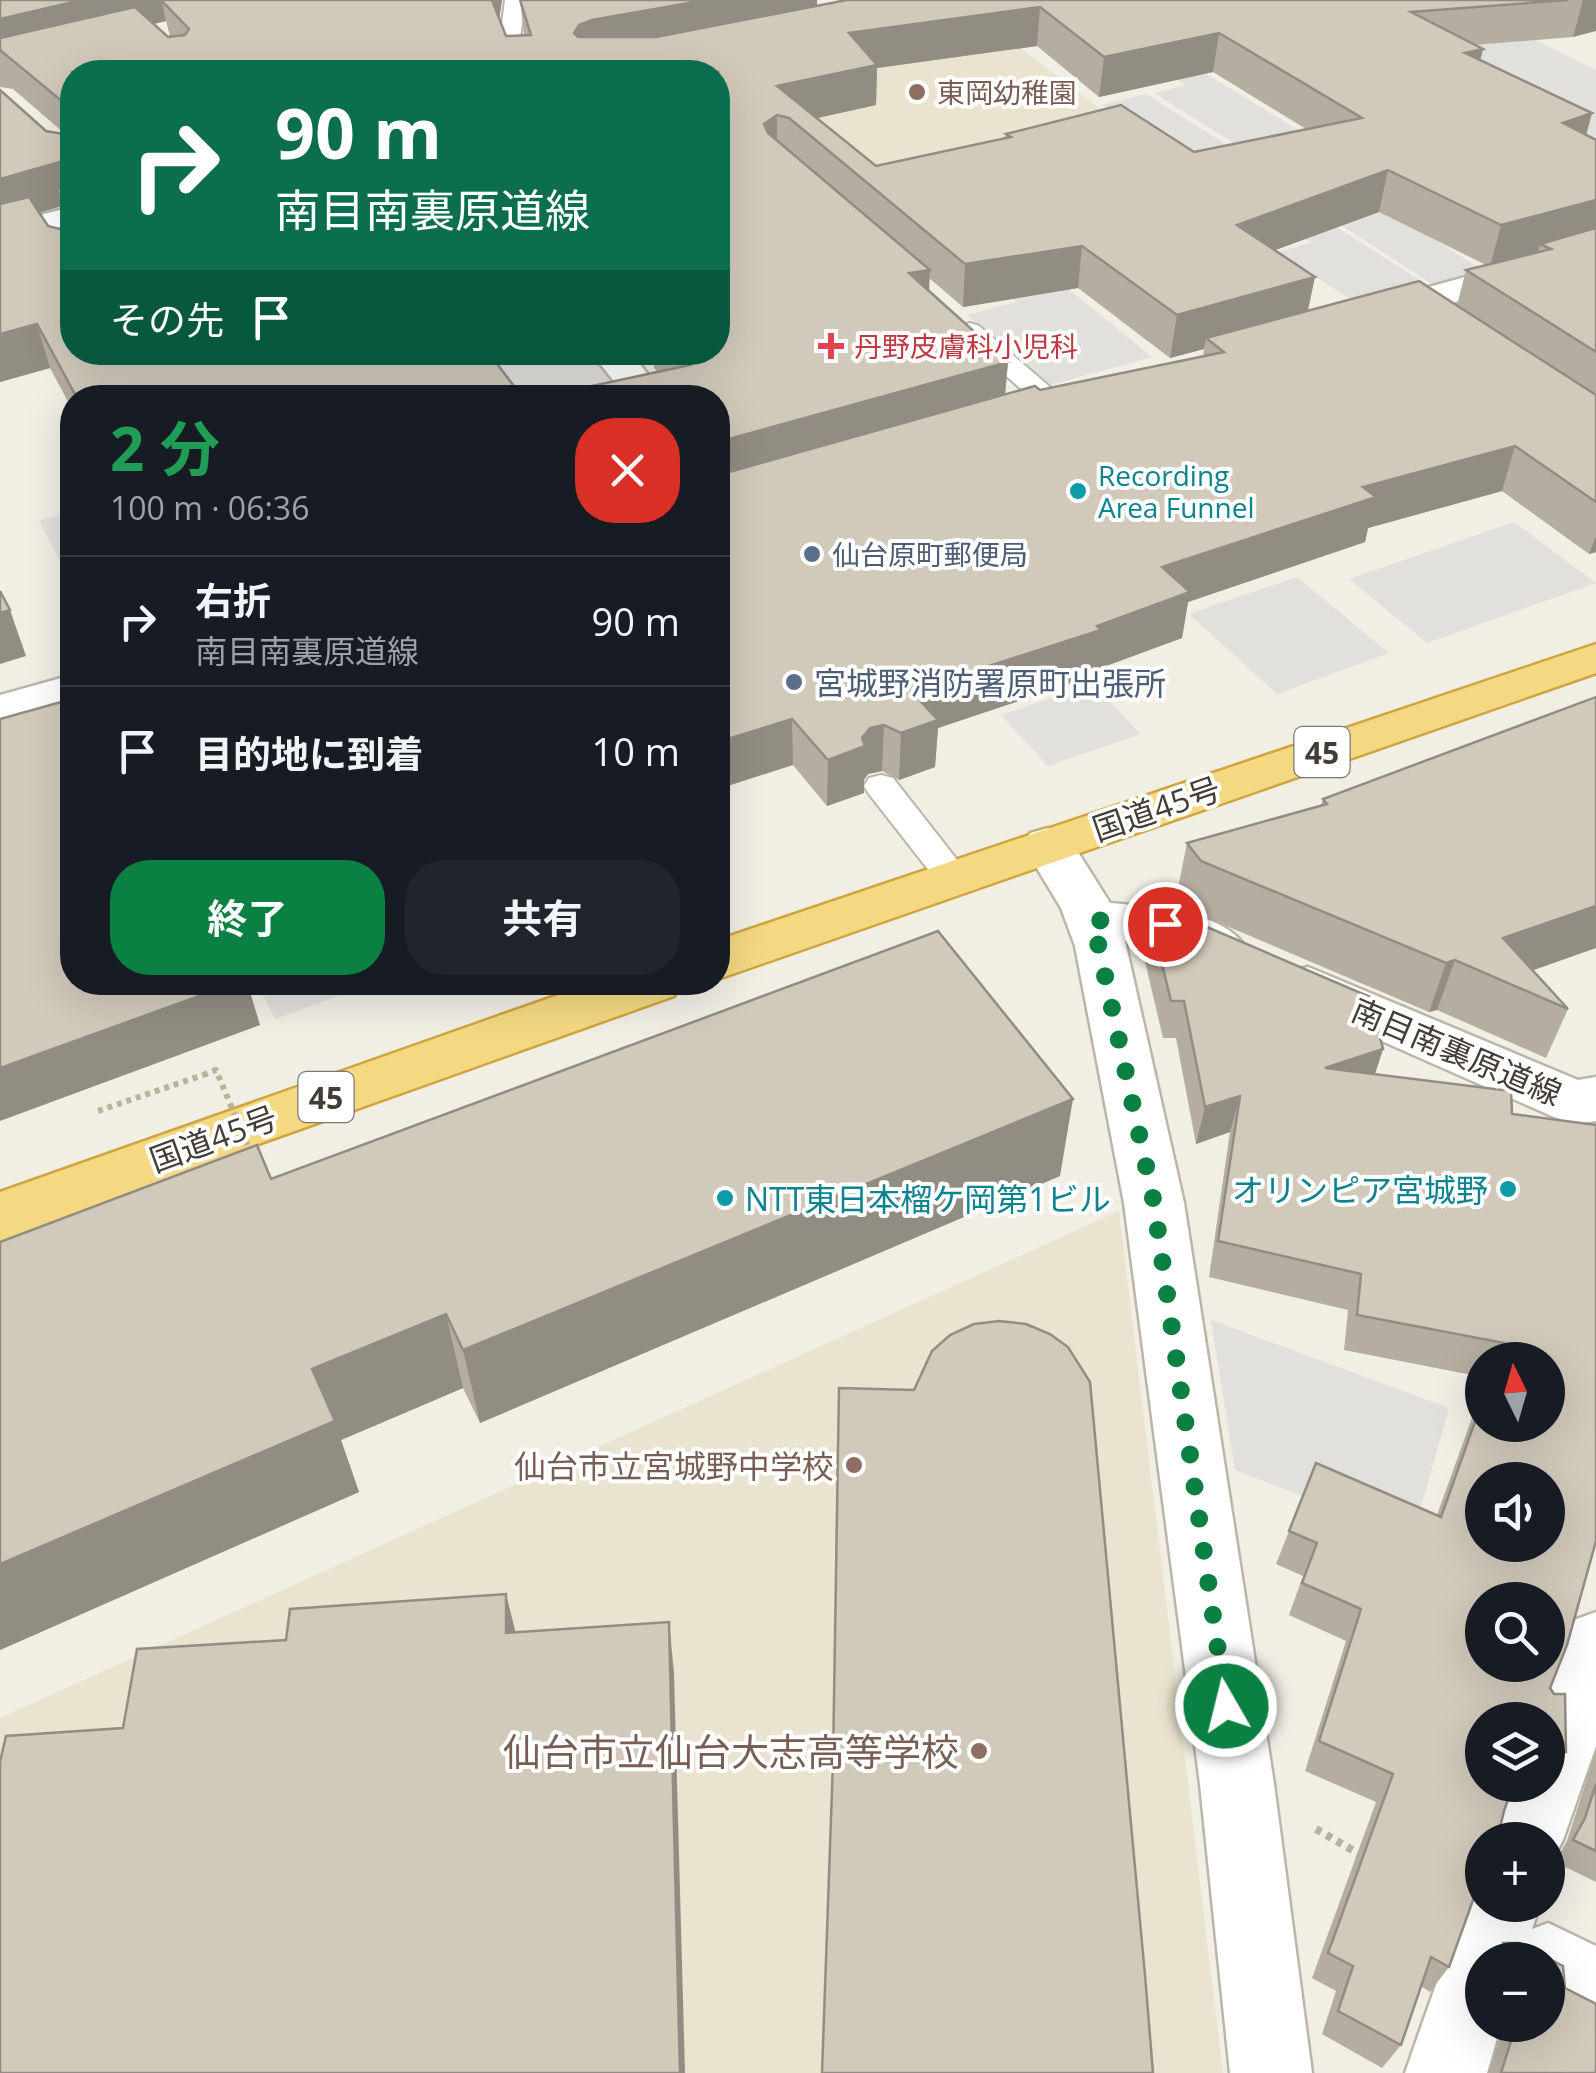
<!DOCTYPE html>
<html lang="ja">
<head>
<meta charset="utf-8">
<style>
	:root { --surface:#171b24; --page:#20242c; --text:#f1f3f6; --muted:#9ea1a6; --line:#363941; --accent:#0b8043 }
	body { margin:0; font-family:"Open Sans","Noto Sans JP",sans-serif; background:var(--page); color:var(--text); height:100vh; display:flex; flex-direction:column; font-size:38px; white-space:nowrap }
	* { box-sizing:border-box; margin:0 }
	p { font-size:32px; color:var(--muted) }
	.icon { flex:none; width:55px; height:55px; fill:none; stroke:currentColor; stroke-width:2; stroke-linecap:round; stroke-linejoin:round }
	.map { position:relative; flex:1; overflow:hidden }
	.details { position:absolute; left:60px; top:385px; width:670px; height:610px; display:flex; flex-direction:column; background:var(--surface); border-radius:40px; box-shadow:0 10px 40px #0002 }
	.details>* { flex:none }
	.banner { position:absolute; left:60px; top:60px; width:670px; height:305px; border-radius:40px; box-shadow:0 10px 40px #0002; background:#0b6e4f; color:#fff; overflow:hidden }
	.needle { width:65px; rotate:355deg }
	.controls { position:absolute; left:1465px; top:1342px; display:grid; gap:20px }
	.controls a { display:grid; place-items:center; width:100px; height:100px; border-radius:50%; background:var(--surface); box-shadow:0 10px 40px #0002; font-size:50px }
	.pin { position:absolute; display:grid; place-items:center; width:85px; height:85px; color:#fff; margin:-42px; border:5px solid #fff; border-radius:50%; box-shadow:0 2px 10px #0007 }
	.me { position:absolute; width:110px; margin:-55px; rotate:352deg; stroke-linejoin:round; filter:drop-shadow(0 0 8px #0008) }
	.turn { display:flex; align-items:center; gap:35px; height:210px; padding:0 50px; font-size:45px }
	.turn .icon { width:130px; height:130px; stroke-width:2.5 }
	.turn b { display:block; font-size:70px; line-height:85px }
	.then { display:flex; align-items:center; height:95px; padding:0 50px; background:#0003; gap:20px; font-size:38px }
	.round { display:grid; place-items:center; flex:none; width:105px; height:105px; border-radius:40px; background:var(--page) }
	.head { display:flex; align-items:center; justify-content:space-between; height:170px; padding:0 50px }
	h1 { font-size:60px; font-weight:700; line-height:75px; color:#1e9e55 }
	.primary-button { display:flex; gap:20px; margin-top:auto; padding:20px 50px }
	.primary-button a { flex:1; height:115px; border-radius:40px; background:var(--accent); color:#fff; font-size:40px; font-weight:700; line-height:115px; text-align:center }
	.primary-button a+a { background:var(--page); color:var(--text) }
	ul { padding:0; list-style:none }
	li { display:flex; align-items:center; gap:30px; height:130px; padding:0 50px; border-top:2px solid var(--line) }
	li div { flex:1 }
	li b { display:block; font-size:38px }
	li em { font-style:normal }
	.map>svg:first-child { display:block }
</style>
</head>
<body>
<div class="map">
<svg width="1596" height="2073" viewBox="0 0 1596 2073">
	<rect width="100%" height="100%" fill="#f1eee4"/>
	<!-- education -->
	<g fill="#e9e3cf">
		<path d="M974,13L1122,125L881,196L716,59Z"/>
		<path d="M1119,1211L1223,2073H0V1718Z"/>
	</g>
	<!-- parking -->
	<g fill="#e1e0dc">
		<path d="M1526,35L1596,70V153L1391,43Z"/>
		<path d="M1198,69L1351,162L1322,170L1485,271L1435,286L1299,198L1313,193L1154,93L1186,85L1172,75Z"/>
		<path d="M1146,94L1302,192L1221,214L1134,126L1102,105Z"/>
		<path d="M1294,200L1426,284L1357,304L1279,252L1311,242L1260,209Z"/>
		<path d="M1054,277L1152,357L1047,386L967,315L1016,302L1003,291Z"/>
		<path d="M467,353H593L632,397H503Z"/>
		<path d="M72,511V584L39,521Z"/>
		<path d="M1514,522L1596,583L1427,643L1349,579Z"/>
		<path d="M1297,577L1389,653L1277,694L1189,614Z"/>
		<path d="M1092,684L1141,734L1048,766L1001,715Z"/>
		<path d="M257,983H375L275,1019Z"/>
		<path d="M1211,1320L1449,1408L1412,1539L1235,1470Z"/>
	</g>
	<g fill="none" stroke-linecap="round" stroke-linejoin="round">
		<defs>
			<g id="service">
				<path d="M505,0H525L520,39L532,72H512L500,39Z"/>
				<path d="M970,323L979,326L1065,400L1069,406L1065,412H1047L961,336L957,331L961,326Z"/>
				<path d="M881,775L893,778L965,870L970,878L965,886L953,890L941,886L869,794L864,786L869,778Z"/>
			</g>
			<g id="minor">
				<path d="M72,207V227L0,246V225Z"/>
				<path d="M1596,241V263L1369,326L1356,323L1351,315L1356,307Z"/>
				<path d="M591,352H630L667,398H627Z"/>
				<path d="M72,675V704L0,725V695Z"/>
				<path d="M1048,828L1066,833L1110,903C1150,906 1225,911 1246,948L1239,961L1220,967L1158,943L1125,941L1184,1203L1274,1784L1312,2073H1230L1200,1784L1124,1203L1075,946L1061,908L1023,845L1030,833Z"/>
				<path d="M1308,967L1578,1080L1596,1077V1121L1574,1124L1554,1117L1289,1000L1281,986L1289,972Z"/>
				<path d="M1596,1612V1746L1563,1840L1548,1868V1840H1487L1508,1785H1548V1720H1533L1571,1621Z"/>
				<path d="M1482,1875V1905H1540L1532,1929L1548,1923L1596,1946V2029L1548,2005V1960H1482V2025H1501L1487,2073H1405L1464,1905L1475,1878Z"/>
			</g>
			<g id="trunk">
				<path d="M1596,644V673L718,979V940Z"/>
				<path d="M595,982H682L674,996L247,1148L0,1241V1192Z"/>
			</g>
		</defs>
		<!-- service casing -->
		<use href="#service" stroke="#bbb6a8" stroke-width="4"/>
		<!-- minor casing -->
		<use href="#minor" stroke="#bbb6a8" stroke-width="5"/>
		<!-- trunk casing -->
		<use href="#trunk" stroke="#d0a53f" stroke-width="5"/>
		<!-- path-far1 -->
		<path stroke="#bcb29a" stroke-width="6" stroke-dasharray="5 5" stroke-linecap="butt" d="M98,1111L203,1075"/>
		<!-- path -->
		<path stroke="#bcb29a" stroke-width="8" stroke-dasharray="6 6" stroke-linecap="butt" d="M1316,1829L1361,1855"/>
		<!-- service -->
		<use href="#service" fill="#fff" fill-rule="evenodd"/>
		<!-- minor -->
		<use href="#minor" fill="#fff" fill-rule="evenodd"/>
		<!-- trunk -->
		<use href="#trunk" fill="#f4d882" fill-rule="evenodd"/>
		<!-- path-bridge -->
		<path stroke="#bcb29a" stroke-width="6" stroke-dasharray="5 5" stroke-linecap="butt" d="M203,1075L216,1070L252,1156"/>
	</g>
	<!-- wall -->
	<g fill="#b4aea1" fill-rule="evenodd">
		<path d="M0,0H502L499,19L506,36L524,35L520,0L817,6L839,2L838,0H1596L1573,37L1474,45L1483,49L1480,60L1592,113L1586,135L1596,140V552L1589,554L1502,491L1368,528L1365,542L1188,602L1182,638L1095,670L1094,676L938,728L935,767L899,780L882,771L868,774L864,780V793L827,806L793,765L658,372L654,368L653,352H718V72H72V352L151,357L149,352H488L523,398H72V409L50,368L0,382V90L46,131L63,134V132L13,89L0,87ZM166,21L170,36L168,37L154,24ZM1037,46L1099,97L1213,72L1306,129L1194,152L1006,134L1005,138L876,166L817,118L876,105L877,68ZM62,206L64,226L59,229L48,226L39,213ZM1379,212L1486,265L1466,270L1457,305L1308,311L1275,250ZM929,278L963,307L1078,288L1170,358L1204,349L1203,357L1040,390L1005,394L1008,362L929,291Z"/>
		<path d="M1323,799L1533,970L1568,1009L1546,1058L1437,1010L1429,1012L1191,911L1177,893L1187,843L1321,805Z"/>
		<path d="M1186,918L1370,997L1383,1049L1375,1074L1511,1091L1512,1114L1596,1125V1541L1567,1645L1550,1688L1554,1694H1565L1566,1752L1548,1777V1720H1482V1785H1513L1504,1811L1497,1840H1482V1881L1477,1888L1449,1967L1430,1992L1421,1986L1401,2045L1382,2068L1322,2034L1336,1991L1312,1978L1376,1802L1305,1771L1346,1641L1289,1615L1303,1576L1276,1564L1316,1463L1437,1515L1482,1390V1425H1548V1360H1482V1377L1344,1350L1348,1310L1209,1277L1230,1132L1196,1144L1176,1038H1163L1144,957L1151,919ZM1482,1480H1548V1545H1482ZM1482,1600H1548V1665H1482Z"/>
		<path d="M1060,1176L480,1423L463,1388L341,1440L359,1492L0,1650L271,1179Z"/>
		<path d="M839,1388L914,1390L832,1802L837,1441Z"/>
		<path d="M1596,1751V1882L1555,1862L1567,1841Z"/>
		<path d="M1503,1943H1519L1563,1966L1565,1988L1596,2004V2073H1489L1504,2025H1548V1960H1489Z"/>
	</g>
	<!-- shaded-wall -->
	<g fill="#928d83">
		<path d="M82,0H255L162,1L166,21L11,58L0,50V19Z"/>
		<path d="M492,0H502L496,39Z"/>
		<path d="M706,0H817V18L595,59L574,33L579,25L592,20Z"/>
		<path d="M1583,0H1596V31L1573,37Z"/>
		<path d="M1040,7L1037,46L877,68L876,105L795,123L777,86L849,33Z"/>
		<path d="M1219,33L1213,72L1099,97L1104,57Z"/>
		<path d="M1483,49L1473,89L1465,53Z"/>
		<path d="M1592,113L1581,154L1563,123Z"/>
		<path d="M777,115V156L764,124Z"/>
		<path d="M60,162L71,203L63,199L57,190L62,206L0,224V179Z"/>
		<path d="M1388,170L1379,212L1229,267L1237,225Z"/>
		<path d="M1596,200V239L1540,244L1537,255L1490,267L1501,225Z"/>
		<path d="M1082,246L1078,288L963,307L965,264Z"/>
		<path d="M930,270L928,313L909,273Z"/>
		<path d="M1315,277L1306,320L1206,338L1204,349L1170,358L1177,315Z"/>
		<path d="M37,324L50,368L0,382V334Z"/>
		<path d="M1008,362L1004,406L718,487V442Z"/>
		<path d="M1515,446L1502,491L1368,528L1365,542L1188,602L1182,638L1095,670L1094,676L938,728L935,767L899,780L901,733L911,691L1097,626L1162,567L1363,487Z"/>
		<path d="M1596,536V552L1589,554Z"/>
		<path d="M10,610L26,656L0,664V613Z"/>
		<path d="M792,719L793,765L718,789V742Z"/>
		<path d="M884,725L882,771L868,774L864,780V793L827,806L828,760L862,738L870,728Z"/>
		<path d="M1596,906V948L1503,981V938Z"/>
		<path d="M1455,960L1437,1010L1429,1012L1446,963Z"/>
		<path d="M238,982H247L260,1025L0,1121V1068Z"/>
		<path d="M1383,1049L1371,1086L1325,1068Z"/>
		<path d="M1240,1096L1230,1132L1196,1144L1205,1107Z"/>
		<path d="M1073,1099L1060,1176L480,1423L463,1350Z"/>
		<path d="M446,1314L463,1388L341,1440L359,1492L0,1650V1564L312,1369Z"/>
		<path d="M506,1594L519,1646L506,1633Z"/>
		<path d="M669,1622L674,1673L685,2073H680Z"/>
	</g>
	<!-- building -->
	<g fill="#d1cabb" stroke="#928d83" stroke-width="2.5" fill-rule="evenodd">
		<path d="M0,0H82L0,19Z"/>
		<path d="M164,0H492L506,36L531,35L520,0H706L592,20L579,25L574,33L578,37H656L847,0H1568L1411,12L1483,49L1465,53L1592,113L1563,123L1596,140V200L1501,225L1388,170L1237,225L1315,277L1177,315L1082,246L965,264L789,118L777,115L764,124L768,133L930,270L909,273L1008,362L718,442V398H536L690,365L678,352H718V72H72V352H128L130,356L163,357L164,352H488L523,398H77L37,324L0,334V204L29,197L48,226L59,229L64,226L63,199L57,190L64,185V166L60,162L0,179V90L46,131L63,134V102L0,50V38L135,7L168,37L185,35L189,29L162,1ZM1040,7L1104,57L1219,33L1362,118L1194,152L1121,105L1006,134L1011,137L876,166L777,86L877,65L849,33Z"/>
		<path d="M1596,228V352L1466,270L1551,249L1540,244Z"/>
		<path d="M1419,281L1596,395V502L1515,446L1363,487L1376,497L1162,567L1190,592L1097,626L1101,630L911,691L938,720L901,733L884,725L870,728L862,738L865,746L828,760L792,719L718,742V475L1035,386L1040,390L1224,352L1206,338Z"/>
		<path d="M0,591L10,610L0,613Z"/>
		<path d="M1596,697V906L1503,938L1568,1009L1455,960L1446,963L1201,861L1187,843L1327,804L1323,799Z"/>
		<path d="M72,699V982H238L0,1068V719Z"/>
		<path d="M1186,918L1370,997L1383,1049L1325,1068L1511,1091L1512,1114L1596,1125V1541L1567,1645L1550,1688L1554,1694H1565L1566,1752L1548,1753V1720H1482V1785H1513L1504,1811L1497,1840H1482V1875L1449,1967L1431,1957L1401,2045L1338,2011L1353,1966L1328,1953L1393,1774L1319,1741L1361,1609L1302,1583L1317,1543L1289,1531L1316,1463L1441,1517L1482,1402V1425H1548V1360H1498L1504,1343L1357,1315L1361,1274L1218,1241L1240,1096L1205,1107L1184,1001H1171L1151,919ZM1482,1480H1548V1545H1482ZM1482,1600H1548V1665H1482Z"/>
		<path d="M938,931L1073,1099L463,1350L446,1314L312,1369L335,1421L0,1564V1242L257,1145L271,1179Z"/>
		<path d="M999,1321L1026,1324L1050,1334L1068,1347L1090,1382L1145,1975L1153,2073H822L833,1762L839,1388L914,1390L932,1351L950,1335L974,1324Z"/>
		<path d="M506,1594V1633L669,1622L680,2073H0V1762L6,1736L123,1728L137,1649L286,1640L290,1609Z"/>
		<path d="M1596,1784V1851L1573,1840L1585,1818Z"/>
		<path d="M1503,1943H1519L1563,1966L1565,1988L1596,2004V2073H1501L1516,2025H1548V1960H1503Z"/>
	</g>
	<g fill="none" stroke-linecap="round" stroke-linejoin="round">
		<!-- route -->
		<path stroke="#0b8043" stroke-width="18" stroke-dasharray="0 32.4" d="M1165,924L1093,920L1154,1203L1226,1706"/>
	</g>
	<!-- markers -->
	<g fill="#8d6e63" stroke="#fff" stroke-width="4">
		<circle cx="917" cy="92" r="10"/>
		<circle cx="854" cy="1465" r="10"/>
		<circle cx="979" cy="1751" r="10"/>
	</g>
	<path fill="#e0444e" stroke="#fff" stroke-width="4" d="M826 331h10v10h10v10h-10v10h-10v-10h-10v-10h10z"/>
	<g fill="#0f9aa8" stroke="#fff" stroke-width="4">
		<circle cx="1078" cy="491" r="10"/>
		<circle cx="1508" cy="1189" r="10"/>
		<circle cx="725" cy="1198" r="10"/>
	</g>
	<g fill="#5c6f8a" stroke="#fff" stroke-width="4">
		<circle cx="812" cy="554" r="10"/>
		<circle cx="794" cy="682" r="10"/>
	</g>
	<g text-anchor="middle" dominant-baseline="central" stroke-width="8" stroke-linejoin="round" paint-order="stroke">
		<!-- far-education labels -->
		<g font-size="28" fill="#785e54" stroke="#fff" text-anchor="start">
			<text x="937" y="92">東岡幼稚園</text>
		</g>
		<!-- far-health labels -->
		<g font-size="28" fill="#be3a42" stroke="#fff" text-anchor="start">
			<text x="854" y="346">丹野皮膚科小児科</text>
		</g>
		<!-- far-culture labels -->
		<g font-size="28" fill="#0d838f" stroke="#fff" text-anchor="start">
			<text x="1098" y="475">Recording<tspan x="1098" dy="32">Area Funnel</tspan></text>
		</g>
		<!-- far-service labels -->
		<g font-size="28" fill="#4e5e75" stroke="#fff" text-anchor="start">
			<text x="832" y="554">仙台原町郵便局</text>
		</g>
		<!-- shield labels -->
		<g fill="#fff" stroke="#7b7872" stroke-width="2.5">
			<rect x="1294.5" y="727" width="55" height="50" rx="8"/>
			<rect x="298.5" y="1072" width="55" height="50" rx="8"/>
		</g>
		<g font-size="30" font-weight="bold" fill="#423e35">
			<text x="1322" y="752">45</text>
			<text x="326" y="1097">45</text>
		</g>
		<!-- service labels -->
		<g font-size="32" fill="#4e5e75" stroke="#fff" text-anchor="start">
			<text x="814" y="682">宮城野消防署原町出張所</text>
		</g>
		<!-- street labels -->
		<g font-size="32" fill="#423e35" stroke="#fff">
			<text transform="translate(1156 808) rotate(-19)">国道45号</text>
			<text transform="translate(1457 1051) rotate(23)">南目南裏原道線</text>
			<text transform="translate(213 1138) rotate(-20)">国道45号</text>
		</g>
		<!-- culture labels -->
		<g font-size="32" fill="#0d838f" stroke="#fff" text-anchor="end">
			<text x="1488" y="1189">オリンピア宮城野</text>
			<text x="745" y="1198" text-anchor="start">NTT東日本榴ケ岡第1ビル</text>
		</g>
		<!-- education labels -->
		<g font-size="32" fill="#785e54" stroke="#fff" text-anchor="end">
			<text x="834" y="1465">仙台市立宮城野中学校</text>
		</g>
		<!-- near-education labels -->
		<g font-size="38" fill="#785e54" stroke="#fff" text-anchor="end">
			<text x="959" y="1751">仙台市立仙台大志高等学校</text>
		</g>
	</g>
</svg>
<div class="controls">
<a><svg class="needle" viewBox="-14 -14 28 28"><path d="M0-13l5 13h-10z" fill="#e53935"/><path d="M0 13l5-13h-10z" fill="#9ea1a6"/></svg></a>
<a><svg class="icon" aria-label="sound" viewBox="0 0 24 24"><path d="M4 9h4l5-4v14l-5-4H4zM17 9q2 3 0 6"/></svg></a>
<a><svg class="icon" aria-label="search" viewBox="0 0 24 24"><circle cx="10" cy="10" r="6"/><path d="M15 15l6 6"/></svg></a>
<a><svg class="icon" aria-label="layers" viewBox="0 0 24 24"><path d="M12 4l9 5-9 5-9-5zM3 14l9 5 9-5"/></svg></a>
<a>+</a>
<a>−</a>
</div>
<div class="pin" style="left:1165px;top:924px;background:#d93025"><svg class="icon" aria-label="arrive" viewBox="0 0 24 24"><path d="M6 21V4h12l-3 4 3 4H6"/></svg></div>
<svg class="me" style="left:1226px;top:1706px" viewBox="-20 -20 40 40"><circle r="17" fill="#0b8043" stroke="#fff" stroke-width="3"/><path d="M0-11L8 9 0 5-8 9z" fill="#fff"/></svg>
<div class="banner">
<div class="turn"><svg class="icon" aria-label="right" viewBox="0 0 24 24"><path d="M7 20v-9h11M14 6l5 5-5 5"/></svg><div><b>90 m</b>南目南裏原道線</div></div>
<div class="then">その先<svg class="icon" aria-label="arrive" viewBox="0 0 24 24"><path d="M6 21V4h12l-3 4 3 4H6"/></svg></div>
</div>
<section class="details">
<div class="head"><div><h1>2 分</h1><p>100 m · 06:36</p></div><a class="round" style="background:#d93025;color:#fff"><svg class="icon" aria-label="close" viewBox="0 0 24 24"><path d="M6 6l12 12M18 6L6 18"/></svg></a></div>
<ul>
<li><svg class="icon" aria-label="right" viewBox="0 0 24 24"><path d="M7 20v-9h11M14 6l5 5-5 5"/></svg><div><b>右折</b><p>南目南裏原道線</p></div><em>90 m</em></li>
<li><svg class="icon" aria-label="arrive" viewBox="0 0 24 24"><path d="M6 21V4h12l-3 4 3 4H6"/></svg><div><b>目的地に到着</b></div><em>10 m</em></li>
</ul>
<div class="primary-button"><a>終了</a><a>共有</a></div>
</section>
</div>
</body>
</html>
